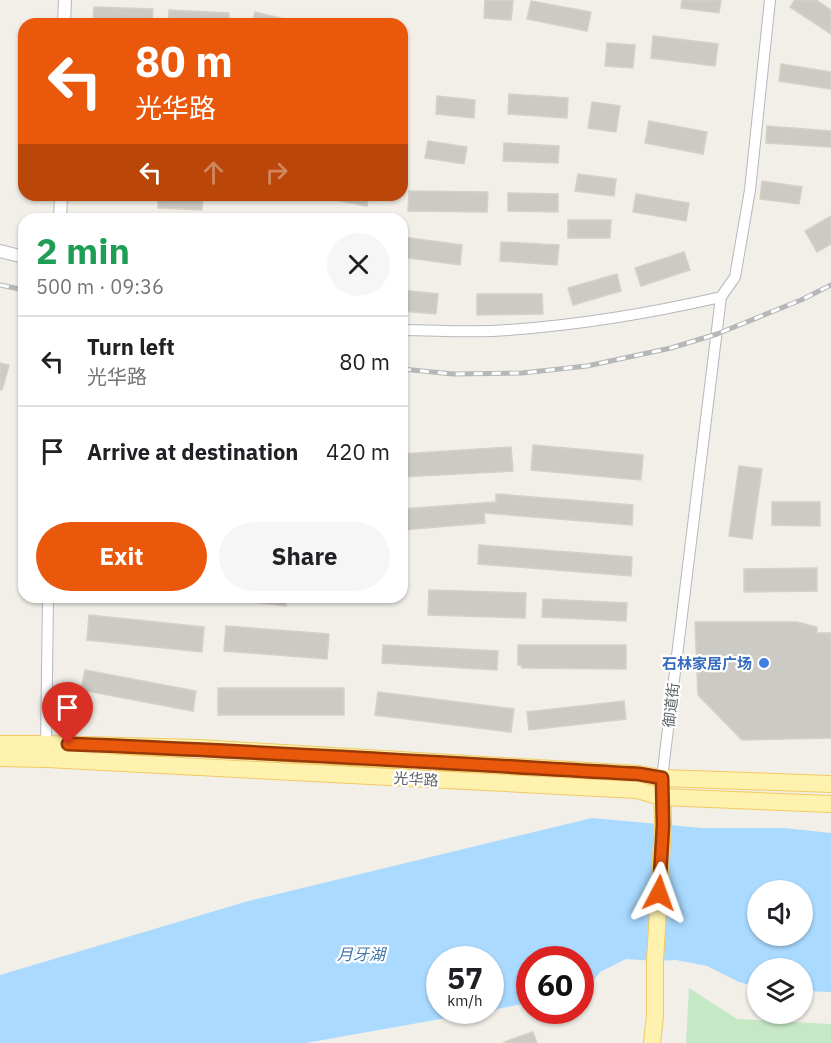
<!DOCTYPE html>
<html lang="en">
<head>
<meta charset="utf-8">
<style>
	:root { --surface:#fff; --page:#f6f6f6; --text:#202124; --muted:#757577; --line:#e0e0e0; --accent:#ea580c }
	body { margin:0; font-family:"IBM Plex Sans","Noto Sans SC",sans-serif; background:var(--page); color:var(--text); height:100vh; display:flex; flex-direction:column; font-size:22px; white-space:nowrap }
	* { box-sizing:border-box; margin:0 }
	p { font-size:20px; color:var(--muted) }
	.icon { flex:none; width:33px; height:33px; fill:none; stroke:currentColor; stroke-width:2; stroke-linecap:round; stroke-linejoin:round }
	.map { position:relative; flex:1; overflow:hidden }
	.panel { position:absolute; left:18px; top:213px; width:390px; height:390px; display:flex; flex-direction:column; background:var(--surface); border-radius:18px; box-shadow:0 2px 4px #0004 }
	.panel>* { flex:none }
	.top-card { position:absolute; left:18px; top:18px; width:390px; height:183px; border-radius:18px; box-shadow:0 2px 4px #0004; background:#ea580c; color:#fff; overflow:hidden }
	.buttons { position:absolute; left:747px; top:880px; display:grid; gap:12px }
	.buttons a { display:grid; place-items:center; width:66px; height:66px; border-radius:50%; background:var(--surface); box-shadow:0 2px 4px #0004; font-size:30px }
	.speed { position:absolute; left:426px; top:946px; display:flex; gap:12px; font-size:30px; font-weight:700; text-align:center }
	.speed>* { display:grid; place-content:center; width:78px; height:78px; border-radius:50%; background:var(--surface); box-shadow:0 2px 4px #0004; line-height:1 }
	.speed small { font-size:15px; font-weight:400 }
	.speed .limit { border:9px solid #d22; background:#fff; color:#111 }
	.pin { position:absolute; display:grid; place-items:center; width:51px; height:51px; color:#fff; margin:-62px -26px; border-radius:50% 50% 50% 0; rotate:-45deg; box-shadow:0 0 6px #0007 }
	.pin .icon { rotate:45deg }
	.me { position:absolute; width:66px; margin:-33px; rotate:4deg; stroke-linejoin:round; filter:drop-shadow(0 0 4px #0008) }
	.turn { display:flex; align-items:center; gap:21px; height:126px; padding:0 18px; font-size:27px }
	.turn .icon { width:78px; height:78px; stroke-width:2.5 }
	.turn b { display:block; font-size:42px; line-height:51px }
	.lanes { display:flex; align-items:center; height:57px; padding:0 18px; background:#0003; justify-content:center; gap:30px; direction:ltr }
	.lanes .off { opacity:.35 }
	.round { display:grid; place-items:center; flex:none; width:63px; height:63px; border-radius:32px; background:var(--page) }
	.headline { display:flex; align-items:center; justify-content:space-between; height:102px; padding:0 18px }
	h1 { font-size:36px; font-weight:700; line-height:45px; color:#1e9e55 }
	.action { display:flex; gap:12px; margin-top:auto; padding:12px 18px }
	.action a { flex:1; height:69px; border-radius:36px; background:var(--accent); color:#fff; font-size:24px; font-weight:700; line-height:69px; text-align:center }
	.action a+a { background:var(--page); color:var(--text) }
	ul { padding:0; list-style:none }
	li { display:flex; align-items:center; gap:18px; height:90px; padding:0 18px; border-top:2px solid var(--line) }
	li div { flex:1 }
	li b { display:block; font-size:22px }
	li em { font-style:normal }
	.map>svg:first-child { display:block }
</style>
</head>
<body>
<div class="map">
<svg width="831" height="1043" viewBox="0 0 831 1043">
	<rect width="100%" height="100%" fill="#f1efe8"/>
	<!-- green -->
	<path fill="#c5e8c5" d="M689,988L737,1019L831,1024V1043H686Z"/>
	<!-- water -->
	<path fill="#aadaff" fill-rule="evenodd" d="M592,818L702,828H784L831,833V992L803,991L802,969H758L757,987L739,982L707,966L676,960L655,961L626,959L600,972L594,980L592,990L585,997L581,998L580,960H530L529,1003L491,1010L490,960H440V1011H485L306,1043H0V975L245,902ZM758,891H802V936H758Z"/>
	<!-- building -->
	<g fill="#cccac5" stroke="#d6d1c6" stroke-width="1.5">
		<path d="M485,0L513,1L511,20L484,18Z"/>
		<path d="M682,0H721L719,13L681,8Z"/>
		<path d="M795,0H816L831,10V34L790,7Z"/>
		<path d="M531,1L591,12L587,31L527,19Z"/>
		<path d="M94,7L153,9L152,24H93Z"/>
		<path d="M169,10L229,13V24H168Z"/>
		<path d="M255,12L293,21V24H252Z"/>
		<path d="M653,36L718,44L715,66L651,58Z"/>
		<path d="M607,43L635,45L633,68L605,66Z"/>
		<path d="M781,64L831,72V89L779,81Z"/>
		<path d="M509,94L568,98L567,118L508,114Z"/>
		<path d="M437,96L475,100L474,118L436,114Z"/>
		<path d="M592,102L620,106L616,132L588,128Z"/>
		<path d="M649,121L707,132L703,154L645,143Z"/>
		<path d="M767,126L831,131V147L766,143Z"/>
		<path d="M428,141L467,147L464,164L425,158Z"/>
		<path d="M504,143L559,146L558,163L503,161Z"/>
		<path d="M578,174L616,179L614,196L575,191Z"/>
		<path d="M762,181L802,187L799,204L760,199Z"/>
		<path d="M409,191L488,192L487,212L408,211Z"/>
		<path d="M508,193L558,194V212L508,211Z"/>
		<path d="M636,194L689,203L686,221L633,212Z"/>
		<path d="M158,195H203L202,210L158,208Z"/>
		<path d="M330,195H368L367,206L330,199Z"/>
		<path d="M831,216V244L817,252L805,231Z"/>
		<path d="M568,220H611L610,238H568Z"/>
		<path d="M402,237L462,245L460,265L402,257Z"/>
		<path d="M501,242L559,245L557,265L500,261Z"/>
		<path d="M684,252L690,270L641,286L635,268Z"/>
		<path d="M617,274L621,291L573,305L568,288Z"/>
		<path d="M402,290L438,294L436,314L402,311Z"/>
		<path d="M477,294H542L543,314L477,315Z"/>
		<path d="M0,363L9,365L2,390H0Z"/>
		<path d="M533,445L643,455L641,480L531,470Z"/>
		<path d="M511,447L513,471L402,477V454Z"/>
		<path d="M739,466L762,469L752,539L729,536Z"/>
		<path d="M496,494L633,505L632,525L484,513L485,523L402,530V509L496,502Z"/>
		<path d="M772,502H820V526L772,525Z"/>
		<path d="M479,545L632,557L631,576L478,564Z"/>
		<path d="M817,568V591L744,592V569Z"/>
		<path d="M429,590L526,593L525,618L428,615Z"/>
		<path d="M252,597H287L286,606L252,602Z"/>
		<path d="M543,599L627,603L626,621L542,617Z"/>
		<path d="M89,615L204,627L202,652L87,640Z"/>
		<path d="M695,622H797L817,627V633H831V738L742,740L698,695Z"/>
		<path d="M226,626L329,634L327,659L224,651Z"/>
		<path d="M383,645L498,651L497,670L382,663Z"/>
		<path d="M518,645H626V669L522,668L521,665H518Z"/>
		<path d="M85,670L196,691L193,711L81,690Z"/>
		<rect x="218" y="688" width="126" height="27"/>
		<path d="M378,692L514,709L511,732L375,715Z"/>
		<path d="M624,701L626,719L529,730L527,712Z"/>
		<path d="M533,1032L537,1043H504V1042Z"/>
	</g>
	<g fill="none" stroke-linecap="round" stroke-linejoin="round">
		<defs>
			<g id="minor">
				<path d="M402,330C437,330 473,333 508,330C580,325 651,313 721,297L735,277L750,190L770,0"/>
				<path d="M46,750L48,597"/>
				<path d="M662,778L721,297"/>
			</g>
			<g id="tertiary">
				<path d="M64,24L65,0"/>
				<path d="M60,219L61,195"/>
				<path d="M0,251L24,257"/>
			</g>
			<g id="primary">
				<path d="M0,744H46L198,748L639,774L662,778L831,784"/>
				<path d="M0,758L47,759L637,790L662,797L831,804"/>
				<path d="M652,1043L655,1015V961L663,825L662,786"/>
			</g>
		</defs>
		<!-- minor casing -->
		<use href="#minor" stroke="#b5b8bc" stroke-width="12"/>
		<!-- tertiary casing -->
		<use href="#tertiary" stroke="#b5b8bc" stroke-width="14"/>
		<!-- primary casing -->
		<use href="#primary" stroke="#f2c960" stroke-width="18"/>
		<!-- minor -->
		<use href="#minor" stroke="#fff" stroke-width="10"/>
		<!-- tertiary -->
		<use href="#tertiary" stroke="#fff" stroke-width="12"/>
		<!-- primary -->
		<use href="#primary" stroke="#fff2af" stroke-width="16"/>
		<defs>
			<g id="rail">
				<path d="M0,285L24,290"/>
				<path d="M402,369L453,374L522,373L587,366L671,348L717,334L801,300L831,285"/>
			</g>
		</defs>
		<!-- rail casing -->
		<use href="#rail" stroke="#b6b7b8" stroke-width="5"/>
		<!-- rail -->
		<use href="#rail" stroke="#fff" stroke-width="3" stroke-dasharray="9" stroke-linecap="butt"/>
	</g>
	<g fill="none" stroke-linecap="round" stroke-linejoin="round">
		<defs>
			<path id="route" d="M68,744C258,751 448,763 639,774L662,778L663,825L659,893"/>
		</defs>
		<!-- route casing -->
		<use href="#route" stroke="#983908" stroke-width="15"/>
		<!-- route -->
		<use href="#route" stroke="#ea580c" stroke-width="10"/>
	</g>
	<!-- markers -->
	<circle fill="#3f7fe0" stroke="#fff" stroke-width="2" cx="764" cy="663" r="6"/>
	<g text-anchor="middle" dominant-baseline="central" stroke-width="4.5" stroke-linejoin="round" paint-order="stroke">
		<!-- shop labels -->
		<g font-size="15" font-weight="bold" fill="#366cbe" stroke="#fff" text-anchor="end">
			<text x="752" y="663">石林家居广场</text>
		</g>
		<!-- street labels -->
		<g font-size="15" fill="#5f6368" stroke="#fff">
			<text transform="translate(671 705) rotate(-83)">御道街</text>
			<text transform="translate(416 779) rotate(3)">光华路</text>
		</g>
		<!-- water labels -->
		<g font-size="16" font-style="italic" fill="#4174aa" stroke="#fff">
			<text x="361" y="954">月牙湖</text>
		</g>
	</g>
</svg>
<div class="buttons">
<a><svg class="icon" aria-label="sound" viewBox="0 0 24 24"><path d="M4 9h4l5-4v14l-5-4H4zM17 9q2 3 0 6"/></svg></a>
<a><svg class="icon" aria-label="layers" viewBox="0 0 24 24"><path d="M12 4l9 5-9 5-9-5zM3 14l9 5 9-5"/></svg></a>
</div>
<div class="speed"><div>57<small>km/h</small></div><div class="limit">60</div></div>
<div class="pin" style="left:68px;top:744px;background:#d93025"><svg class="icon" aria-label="arrive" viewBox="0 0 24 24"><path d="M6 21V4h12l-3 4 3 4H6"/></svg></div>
<svg class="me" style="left:659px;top:893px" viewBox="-20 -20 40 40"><path d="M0-17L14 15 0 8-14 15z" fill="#ea580c" stroke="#fff" stroke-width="4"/></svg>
<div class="top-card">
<div class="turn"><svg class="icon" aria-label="left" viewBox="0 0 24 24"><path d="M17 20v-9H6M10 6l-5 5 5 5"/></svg><div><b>80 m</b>光华路</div></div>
<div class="lanes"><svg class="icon" aria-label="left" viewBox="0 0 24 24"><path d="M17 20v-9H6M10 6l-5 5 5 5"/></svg><svg class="icon off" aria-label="ahead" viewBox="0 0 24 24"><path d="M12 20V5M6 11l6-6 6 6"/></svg><svg class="icon off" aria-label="right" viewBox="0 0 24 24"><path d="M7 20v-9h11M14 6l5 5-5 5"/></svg></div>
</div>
<section class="panel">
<div class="headline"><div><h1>2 min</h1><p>500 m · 09:36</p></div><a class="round"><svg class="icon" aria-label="close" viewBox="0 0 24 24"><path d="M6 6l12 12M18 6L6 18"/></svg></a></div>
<ul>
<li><svg class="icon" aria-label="left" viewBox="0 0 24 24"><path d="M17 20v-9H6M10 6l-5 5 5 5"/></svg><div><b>Turn left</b><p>光华路</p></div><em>80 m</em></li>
<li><svg class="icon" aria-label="arrive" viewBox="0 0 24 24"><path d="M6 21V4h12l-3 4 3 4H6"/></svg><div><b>Arrive at destination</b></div><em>420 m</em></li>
</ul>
<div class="action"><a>Exit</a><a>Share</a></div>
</section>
</div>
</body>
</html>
